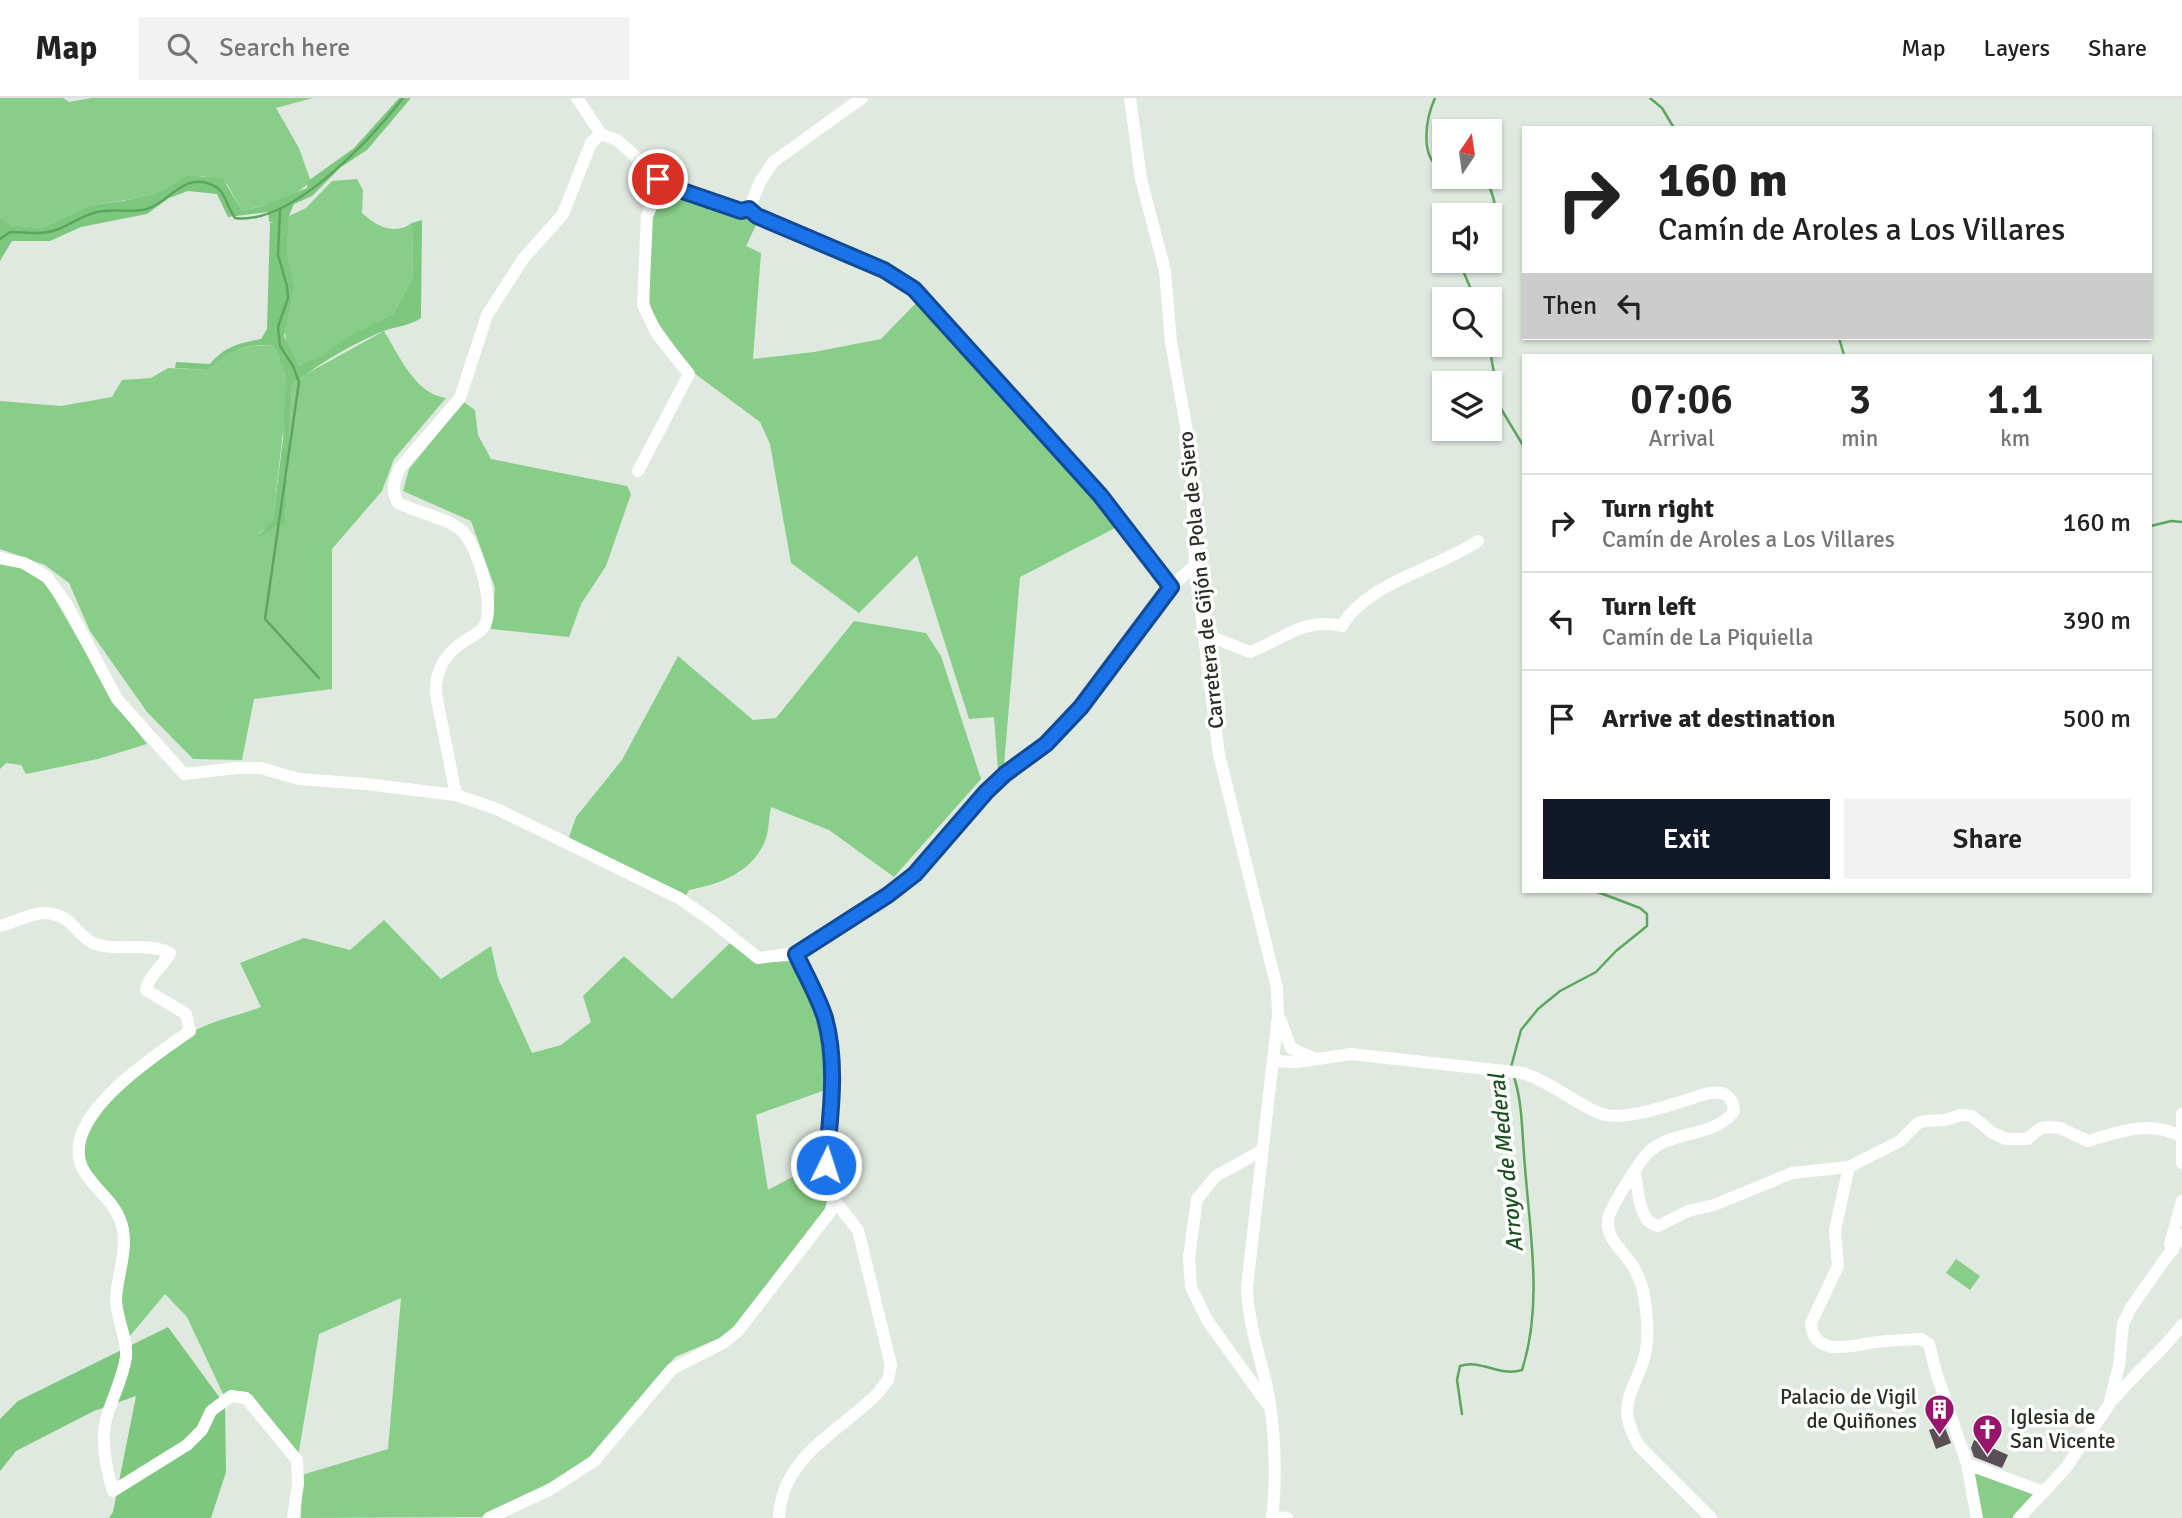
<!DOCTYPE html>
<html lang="en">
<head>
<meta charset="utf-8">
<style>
	:root { --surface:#fff; --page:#f2f2f2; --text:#222; --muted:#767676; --line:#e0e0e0; --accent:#111827 }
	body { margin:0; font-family:Signika,sans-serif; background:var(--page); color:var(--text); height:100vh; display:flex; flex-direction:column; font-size:26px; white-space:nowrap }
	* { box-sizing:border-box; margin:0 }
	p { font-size:23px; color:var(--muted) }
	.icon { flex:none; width:38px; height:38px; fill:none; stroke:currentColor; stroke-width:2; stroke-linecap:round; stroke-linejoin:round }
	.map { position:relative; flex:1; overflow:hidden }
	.sheet { position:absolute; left:1522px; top:256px; width:630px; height:539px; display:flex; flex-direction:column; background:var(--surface); border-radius:0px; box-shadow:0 2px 5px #0004 }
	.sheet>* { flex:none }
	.banner { position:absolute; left:1522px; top:28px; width:630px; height:214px; border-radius:0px; box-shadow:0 2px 5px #0004; background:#fff; color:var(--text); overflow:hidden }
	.needle { width:46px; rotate:13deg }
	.controls { position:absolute; left:1432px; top:21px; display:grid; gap:14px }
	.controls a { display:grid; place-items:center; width:70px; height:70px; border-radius:0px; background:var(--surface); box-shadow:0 2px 5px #0004; font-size:35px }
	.pin { position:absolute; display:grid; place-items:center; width:60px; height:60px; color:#fff; margin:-30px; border:4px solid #fff; border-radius:50%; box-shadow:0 2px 7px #0007 }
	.me { position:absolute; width:77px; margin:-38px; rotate:4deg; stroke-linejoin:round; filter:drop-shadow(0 0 5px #0008) }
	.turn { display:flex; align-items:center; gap:24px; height:147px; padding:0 21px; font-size:32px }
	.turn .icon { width:91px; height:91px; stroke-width:2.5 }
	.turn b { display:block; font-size:49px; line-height:60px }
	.then { display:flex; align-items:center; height:66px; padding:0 21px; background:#0003; gap:14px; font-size:26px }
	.eta { display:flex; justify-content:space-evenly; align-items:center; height:119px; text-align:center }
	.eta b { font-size:42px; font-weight:600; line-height:49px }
	.cta { display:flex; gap:14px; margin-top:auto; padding:14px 21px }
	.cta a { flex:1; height:80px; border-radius:0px; background:var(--accent); color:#fff; font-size:28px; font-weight:600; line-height:80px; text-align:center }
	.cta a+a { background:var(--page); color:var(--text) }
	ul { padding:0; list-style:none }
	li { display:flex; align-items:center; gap:21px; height:98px; padding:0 21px; border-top:2px solid var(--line) }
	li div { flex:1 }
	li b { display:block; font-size:26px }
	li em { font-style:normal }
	header { display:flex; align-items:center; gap:42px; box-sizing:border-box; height:98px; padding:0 35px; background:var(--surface); border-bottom:2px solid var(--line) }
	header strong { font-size:33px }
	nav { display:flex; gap:38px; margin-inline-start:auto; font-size:24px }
	.search { width:490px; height:63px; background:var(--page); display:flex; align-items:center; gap:18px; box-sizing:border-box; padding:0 24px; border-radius:0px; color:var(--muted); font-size:26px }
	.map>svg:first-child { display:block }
</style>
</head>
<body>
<header>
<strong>Map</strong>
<div class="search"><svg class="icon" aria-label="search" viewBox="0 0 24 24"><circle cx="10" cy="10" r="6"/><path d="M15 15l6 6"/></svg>Search here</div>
<nav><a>Map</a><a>Layers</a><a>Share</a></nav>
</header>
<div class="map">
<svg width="2182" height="1420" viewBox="0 0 2182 1420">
	<rect width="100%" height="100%" fill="#e0e9e0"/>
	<!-- green -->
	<g fill="#88cd88">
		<path d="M0,0H63L69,4L92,0H313L276,10L299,50L311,84L288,101L242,113L227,86L203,78L185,80L159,94L127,102L91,107L41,130L8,127L0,119Z"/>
		<path d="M357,81L363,92L362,115C377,128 393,138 412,125L413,179L393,216L346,241L323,260L297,267L288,254L285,235L288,206L282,153L289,118L306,110L332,83Z"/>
		<path d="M678,98L720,108L757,125L746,148L761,155L753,261L814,254L881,241L919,202L1091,394L1115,430L1020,479L1004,667L998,673L994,619L969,621L917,457L859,515L791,465L770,346L760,324L694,275L654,219L650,206L648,187L652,116L664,104Z"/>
		<path d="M384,233C399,257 415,296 446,300L394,361L382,393L332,451V591L254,601L242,662L193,661L147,614L90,533L69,485L45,467L0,451V303L61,308L112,299L122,282L151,280L168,270L208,272C225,254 248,245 274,248L286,279V307L273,423L258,437L285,423L292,287L306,276Z"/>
		<path d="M464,304L475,312L478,337L491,361L627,388L631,396L606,468L581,506L569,539L491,531L495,490L471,423L403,393L409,371Z"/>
		<path d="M0,466L20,470L45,484L116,607L147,646L98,661L26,676L21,667L6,665L0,671Z"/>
		<path d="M854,523L926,535L941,558L981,681L894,779L829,732L771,709C769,718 769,728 767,737C757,772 722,786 689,792L686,797L568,742L576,719L622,662L678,558L753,622L776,620Z"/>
		<path d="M384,822L441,881L491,848L498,880L532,955L561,947L591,924L583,898L624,858L672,901L730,845L757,865L793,863L821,923L828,991L756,1017L768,1092L822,1063L827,1110L736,1229L722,1239L675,1259L591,1359L543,1389L481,1419L301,1420L302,1377L388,1351L401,1200L319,1236L298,1358L252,1297L224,1298L187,1219L165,1196L129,1239C126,1226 121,1211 122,1197C122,1176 131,1141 126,1122C119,1099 87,1086 84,1062C79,1017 160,952 196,932C215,922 240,917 261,909L240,865L304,840L350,852Z"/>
		<path d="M1956,1161L1980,1178L1970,1192L1946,1175Z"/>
		<path d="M1967,1366L2044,1394L2019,1420H1977Z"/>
	</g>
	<!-- forest -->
	<g fill="#7dc77e">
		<path d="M399,0H411L367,52L341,69L312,98L294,106L289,118L286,153L294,187L284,238L298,267L321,259L349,238L393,216L413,179L412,125L422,122L421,220C409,228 397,228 384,233C357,243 313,269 292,287L285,424L256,440L273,422L283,341L286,279L274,248C248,244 225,255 208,272L175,270L176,264L210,266C225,248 240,245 261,241L267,231L270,125L273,124H269L268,114L228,119L217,96L188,93L169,100L147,116L81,129L50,143H12L0,163V119L9,127L41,130L91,107L123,103L159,94L189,77L223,81L242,113L262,108L307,90L308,83L354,50Z"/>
		<path d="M168,1229L225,1307L226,1374L211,1420H109L113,1414L136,1298L94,1313L16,1353L0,1373V1321L18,1303Z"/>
	</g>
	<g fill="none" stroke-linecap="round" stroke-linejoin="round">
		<!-- stream -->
		<g stroke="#5da65e" stroke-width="2.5">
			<path d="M1435,0C1426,20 1418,62 1444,72"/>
			<path d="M1650,0L1662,10L1674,30"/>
			<path d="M1484,79C1494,96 1500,113 1489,132"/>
			<path d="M280,112L278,157L287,188L288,200L278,229L280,248L293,268L299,284L265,521L319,580"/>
			<path d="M0,141L10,134C27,134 42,138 59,131C73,125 88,114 104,113C118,111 133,115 147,111C170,103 183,76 210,86C226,91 226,108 235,120C291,128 371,41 403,0"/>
			<path d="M1459,163L1475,201"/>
			<path d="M1839,240L1844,257"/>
			<path d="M1489,247L1500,309L1524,349"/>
			<path d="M2151,428L2171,423L2182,424"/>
			<path d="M1524,436V440"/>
			<path d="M1511,969L1521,932L1538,911L1560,893L1596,874L1616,853L1647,828V816L1640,810L1595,793"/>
			<path d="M1462,1316L1457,1282L1460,1268C1483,1261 1498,1279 1522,1272C1543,1207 1530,1136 1525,1069C1522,1040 1523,1006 1514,979"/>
		</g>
	</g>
	<!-- building -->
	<g fill="#5a4f54">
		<path d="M1944,1327L1951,1345L1936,1351L1929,1332Z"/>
		<path d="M1974,1342L2008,1357L2002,1370L1974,1359L1971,1350Z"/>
	</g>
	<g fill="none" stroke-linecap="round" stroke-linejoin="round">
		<!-- minor -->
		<g stroke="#fff" stroke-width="12">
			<path d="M577,0L601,36L617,42L668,88L741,113L749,111C778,138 843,154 881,171C893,177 903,184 914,191L1100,397L1171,489"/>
			<path d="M1130,0L1141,81L1165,173L1171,244L1191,356L1195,467L1219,657L1277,890L1278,918L1247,1189C1248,1223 1258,1252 1266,1285C1275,1324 1277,1380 1272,1420"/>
			<path d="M749,111L760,84L773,64L862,0"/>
			<path d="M638,373L689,276L657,236L643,207L647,118L651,109L668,88"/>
			<path d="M0,460L24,465L47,479L66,505L117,601L184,676L237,670H261L299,681L366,686L456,697L497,711L679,800L712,823L758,860L796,855L810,849L888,798L915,776L986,694L1005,675L1046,646L1081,609L1171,489L1195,467"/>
			<path d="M1204,536L1250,554C1284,541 1304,519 1342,528C1366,485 1439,470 1478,443"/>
			<path d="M456,697L436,596C435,572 445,555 466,542C471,539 479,535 483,530C497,512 478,448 462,433C446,419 417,415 398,405C391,392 394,384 399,371L460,300L487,217L523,161L563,116L591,45L601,36"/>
			<path d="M0,828C13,825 33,814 47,815C73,818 73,833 91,844C111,855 147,843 170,855C163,869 149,876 146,892L186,916L190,933C157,956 97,996 82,1035C65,1083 116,1091 123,1132C127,1156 117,1178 116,1201C116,1220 128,1241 126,1259C123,1279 114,1296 108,1315C99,1339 106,1370 113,1393L187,1347L202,1332L211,1313L231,1298L246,1300L297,1362L298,1386L293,1420"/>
			<path d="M1279,919L1291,950L1313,960"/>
			<path d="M1273,963L1297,964L1351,956L1523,975C1551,984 1573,1004 1599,1015C1624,1026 1683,1002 1709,995C1725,993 1733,998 1734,1013C1713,1042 1668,1030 1645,1058C1637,1068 1609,1111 1608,1122C1606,1142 1624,1153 1633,1168C1639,1179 1644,1191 1645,1204C1647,1219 1649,1236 1646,1252C1638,1293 1612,1302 1639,1348L1711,1420"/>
			<path d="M2182,1016V1065"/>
			<path d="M1261,1053L1216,1078L1197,1101L1189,1159L1191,1189L1207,1222L1268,1307"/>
			<path d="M1849,1069L1835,1132L1838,1168L1811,1225C1813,1258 1848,1249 1870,1245C1887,1242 1904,1242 1921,1241L1929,1246L1936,1274L1967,1366L1977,1420"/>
			<path d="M1635,1076C1639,1093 1638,1124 1658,1128L1688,1113L1714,1107L1792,1075L1849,1069L1900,1043L1918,1025L1925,1023L1945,1022L1961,1017L1972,1018L1991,1034L2006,1041H2027L2041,1030L2048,1029L2060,1030L2088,1043C2118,1034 2152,1021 2181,1039"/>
			<path d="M2173,1152L2170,1146L2182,1103"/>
			<path d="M2114,1301C2135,1275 2162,1254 2182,1227"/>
			<path d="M1967,1366L2044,1394"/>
			<path d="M1272,1419L1287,1420"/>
			<path d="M489,1420L551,1391L594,1363L672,1271L723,1245L738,1233L830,1114L834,1102L826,1067L832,986L829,952L825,920L796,855"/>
			<path d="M779,1420C781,1359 839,1334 877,1296L888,1282L891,1267L858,1132L834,1102"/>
			<path d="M2019,1420L2065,1371L2109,1307L2119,1268L2123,1226L2130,1211L2182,1137"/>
		</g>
	</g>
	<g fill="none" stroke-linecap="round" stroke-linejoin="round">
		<defs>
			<path id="route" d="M658,81L668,88L741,113L749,111L757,118L884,172L914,191L1100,397L1171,489L1081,609L1046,646L1005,676L986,694L915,776L888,797L796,856C805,876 818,898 825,920C838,967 830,1019 826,1067"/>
		</defs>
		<!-- route casing -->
		<use href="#route" stroke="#114b97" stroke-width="18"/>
		<!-- route -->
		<use href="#route" stroke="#1a73e8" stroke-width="12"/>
	</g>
	<!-- icons -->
	<defs>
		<symbol id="building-pin" viewBox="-11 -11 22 30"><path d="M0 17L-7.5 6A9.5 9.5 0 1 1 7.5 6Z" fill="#98156b" stroke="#fff"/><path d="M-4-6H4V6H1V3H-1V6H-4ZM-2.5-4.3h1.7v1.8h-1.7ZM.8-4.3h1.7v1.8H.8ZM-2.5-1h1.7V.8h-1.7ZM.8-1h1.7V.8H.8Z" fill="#fff"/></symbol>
		<symbol id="church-pin" viewBox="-11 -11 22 30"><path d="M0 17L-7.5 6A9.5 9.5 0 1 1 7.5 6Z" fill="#98156b" stroke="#fff"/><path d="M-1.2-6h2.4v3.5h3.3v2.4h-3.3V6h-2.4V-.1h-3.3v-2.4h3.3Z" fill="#fff"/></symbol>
	</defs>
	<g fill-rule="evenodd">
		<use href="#building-pin" x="1922" y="1294" width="35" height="47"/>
		<use href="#church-pin" x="1970" y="1314" width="35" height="47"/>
	</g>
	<g text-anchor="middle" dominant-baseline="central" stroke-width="7" stroke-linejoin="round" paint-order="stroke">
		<!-- street labels -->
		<g font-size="21" fill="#292d29" stroke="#fff">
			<text transform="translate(1201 482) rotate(-96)">Carretera de Gijón a Pola de Siero</text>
		</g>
		<!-- poi labels -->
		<g font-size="21" fill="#292d29" stroke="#fff" text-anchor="end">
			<text x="1917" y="1299">Palacio de Vigil<tspan x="1917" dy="24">de Quiñones</tspan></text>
			<text x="2010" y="1319" text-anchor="start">Iglesia de<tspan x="2010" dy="24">San Vicente</tspan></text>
		</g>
		<!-- water labels -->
		<g font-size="23" font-style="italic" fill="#1c4f1f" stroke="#fff">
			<text transform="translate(1506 1065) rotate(-96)">Arroyo de Mederal</text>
		</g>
	</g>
</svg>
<div class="controls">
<a><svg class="needle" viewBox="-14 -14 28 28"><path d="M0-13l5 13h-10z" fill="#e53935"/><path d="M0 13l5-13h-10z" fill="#767676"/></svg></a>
<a><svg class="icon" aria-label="sound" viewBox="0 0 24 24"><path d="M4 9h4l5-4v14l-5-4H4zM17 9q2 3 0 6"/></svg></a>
<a><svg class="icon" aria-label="search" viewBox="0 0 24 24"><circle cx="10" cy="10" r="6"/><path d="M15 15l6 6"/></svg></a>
<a><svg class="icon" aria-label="layers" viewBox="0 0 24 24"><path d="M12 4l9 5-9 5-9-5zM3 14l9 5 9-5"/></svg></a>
</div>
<div class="pin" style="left:658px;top:81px;background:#d93025"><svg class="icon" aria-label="arrive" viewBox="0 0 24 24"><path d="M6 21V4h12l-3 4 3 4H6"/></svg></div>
<svg class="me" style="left:826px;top:1067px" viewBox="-20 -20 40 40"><circle r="17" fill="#1a73e8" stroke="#fff" stroke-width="3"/><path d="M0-11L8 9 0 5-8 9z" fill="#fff"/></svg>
<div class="banner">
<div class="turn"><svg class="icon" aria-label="right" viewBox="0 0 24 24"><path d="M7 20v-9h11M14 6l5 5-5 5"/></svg><div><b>160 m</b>Camín de Aroles a Los Villares</div></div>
<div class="then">Then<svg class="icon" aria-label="left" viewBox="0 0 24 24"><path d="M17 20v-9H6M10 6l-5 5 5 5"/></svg></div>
</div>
<section class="sheet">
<div class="eta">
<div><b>07:06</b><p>Arrival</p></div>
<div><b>3</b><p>min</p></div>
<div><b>1.1</b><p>km</p></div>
</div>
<ul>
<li><svg class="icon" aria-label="right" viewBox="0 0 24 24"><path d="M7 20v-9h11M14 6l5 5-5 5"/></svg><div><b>Turn right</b><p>Camín de Aroles a Los Villares</p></div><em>160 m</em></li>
<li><svg class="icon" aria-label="left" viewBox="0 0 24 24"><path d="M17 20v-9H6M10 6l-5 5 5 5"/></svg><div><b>Turn left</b><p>Camín de La Piquiella</p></div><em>390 m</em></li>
<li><svg class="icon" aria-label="arrive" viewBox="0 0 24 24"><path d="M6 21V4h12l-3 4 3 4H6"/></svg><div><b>Arrive at destination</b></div><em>500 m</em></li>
</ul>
<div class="cta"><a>Exit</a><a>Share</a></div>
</section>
</div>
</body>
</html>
